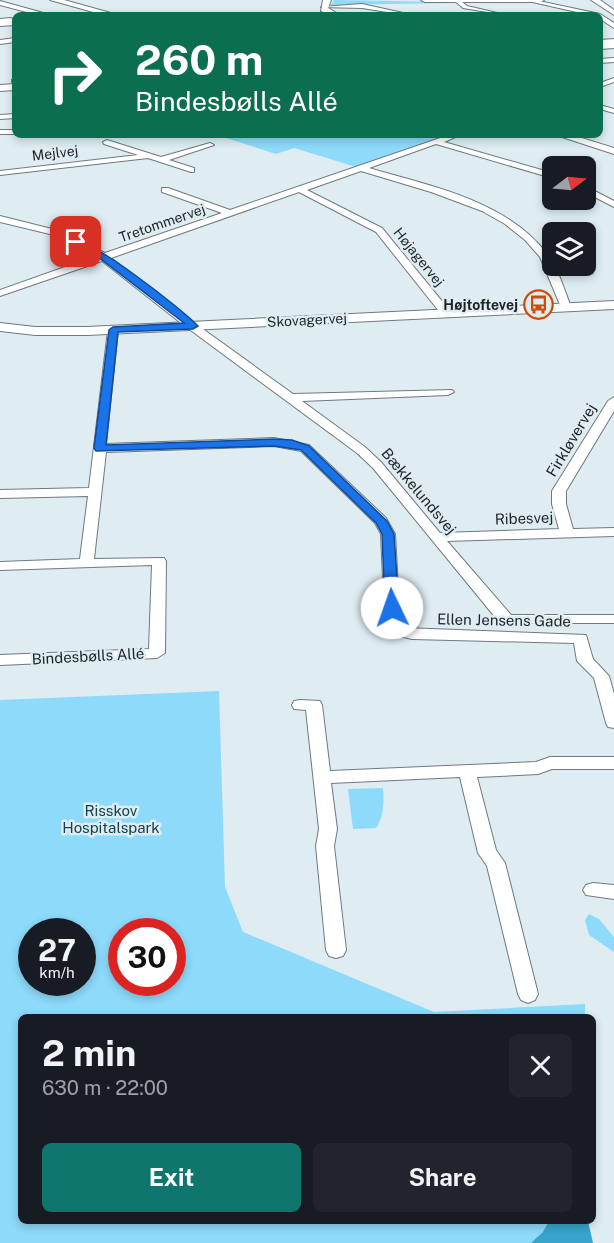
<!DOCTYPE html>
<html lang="en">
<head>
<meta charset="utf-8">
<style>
	:root { --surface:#171b24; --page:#20242c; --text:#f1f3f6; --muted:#9ea1a6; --accent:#0f766e }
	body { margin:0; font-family:"Public Sans",sans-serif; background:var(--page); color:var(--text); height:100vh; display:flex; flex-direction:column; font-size:22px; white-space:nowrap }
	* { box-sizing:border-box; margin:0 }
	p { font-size:20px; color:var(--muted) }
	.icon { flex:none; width:33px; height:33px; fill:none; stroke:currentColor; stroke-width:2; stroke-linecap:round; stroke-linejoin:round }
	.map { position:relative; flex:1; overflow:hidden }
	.side { position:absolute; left:18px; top:1014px; width:578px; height:210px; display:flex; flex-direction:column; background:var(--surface); border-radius:9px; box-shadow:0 3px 9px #0003 }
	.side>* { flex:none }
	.guide { position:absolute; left:12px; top:12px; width:591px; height:126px; border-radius:9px; box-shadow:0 3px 9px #0003; background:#0b6e4f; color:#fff; overflow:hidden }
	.needle { width:39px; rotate:74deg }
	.fabs { position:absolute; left:542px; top:156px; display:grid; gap:12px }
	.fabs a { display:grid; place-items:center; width:54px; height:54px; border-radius:9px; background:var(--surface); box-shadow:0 3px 9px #0003; font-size:30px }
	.speed { position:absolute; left:18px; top:918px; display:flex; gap:12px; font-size:30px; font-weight:700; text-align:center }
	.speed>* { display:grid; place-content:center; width:78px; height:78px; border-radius:50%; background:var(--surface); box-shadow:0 3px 9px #0003; line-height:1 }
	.speed small { font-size:15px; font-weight:400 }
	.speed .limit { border:9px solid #d22; background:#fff; color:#111 }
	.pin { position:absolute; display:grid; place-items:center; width:51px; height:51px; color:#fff; margin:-26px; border-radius:12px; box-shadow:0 3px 9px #0006 }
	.me { position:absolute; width:66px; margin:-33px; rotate:357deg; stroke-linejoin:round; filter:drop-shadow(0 0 4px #0008) }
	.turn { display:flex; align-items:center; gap:21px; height:126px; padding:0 24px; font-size:27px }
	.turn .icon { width:78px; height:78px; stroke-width:2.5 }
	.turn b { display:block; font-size:42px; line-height:51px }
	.round { display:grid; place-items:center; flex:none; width:63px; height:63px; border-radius:9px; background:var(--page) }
	.summary { display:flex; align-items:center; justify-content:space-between; height:102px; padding:0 24px }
	h1 { font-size:36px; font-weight:700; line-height:45px }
	.cta { display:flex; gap:12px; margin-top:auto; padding:12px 24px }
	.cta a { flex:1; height:69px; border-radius:9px; background:var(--accent); color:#fff; font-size:24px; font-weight:700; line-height:69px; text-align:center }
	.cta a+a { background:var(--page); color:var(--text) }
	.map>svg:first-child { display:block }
</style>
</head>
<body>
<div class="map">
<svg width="614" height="1243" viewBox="0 0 614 1243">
	<rect width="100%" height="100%" fill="#dfedf3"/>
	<!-- green -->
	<g fill="#8ddafa" fill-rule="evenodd">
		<path d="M334,0L447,2V3L331,5Z"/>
		<path d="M238,135H448L356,167L294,148L276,154L226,138Z"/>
		<path d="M219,691L225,887L243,932L434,1012L585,1004V1017H21V1221H588V1243H0V700ZM32,932H82V982H32ZM122,932H172V982H122Z"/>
		<path d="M383,788C384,801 384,817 376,828L353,829L348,789Z"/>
		<path d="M589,914L599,919L614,937V952L589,935L585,920Z"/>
	</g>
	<!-- water -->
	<path fill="#37a5cc" d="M549,1221H588L593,1243H531L543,1232Z"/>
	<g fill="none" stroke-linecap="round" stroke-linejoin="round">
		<defs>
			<g id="minor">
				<path d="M460,0L467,6L506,15L463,8L455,1Z"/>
				<path d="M534,0L600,14L614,23V28L600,19V15H590L528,1Z"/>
				<path d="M0,1L47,14L48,15H38L0,5Z"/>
				<path d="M362,4L403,13L406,15L362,8L321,7Z"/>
				<path d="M11,18L15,21V25L0,26V19Z"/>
				<path d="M15,38V42L0,44V40Z"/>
				<path d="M614,39V43L600,44V40Z"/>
				<path d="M614,58V62L600,63V59Z"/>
				<path d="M614,78V82L600,87V83Z"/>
				<path d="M14,79L15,83L12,82V80Z"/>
				<path d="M600,105L614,109V113L600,109Z"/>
				<path d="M15,114V118L0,119V115Z"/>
				<rect x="0" y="130" width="15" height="4"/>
				<path d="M449,135H460L444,142L552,173V178L436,144L369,168C430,186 506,200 547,254C558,268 564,289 571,307L570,309L561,307L540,257L525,240L505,224L482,211L431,192L361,171L307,190L382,228L450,311V315H442L376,232L299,192L111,258L189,319L293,394L452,390L454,392L448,395L302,401L365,447L381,462L440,533L559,529L552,504V491L608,401L614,397V411L566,491V504L573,529L614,528V536L447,541L511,615H614V623H503L495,617L373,468L357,453L181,323L102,261L0,296V290L96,256L54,235L0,222V216L60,231L105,253L222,213L162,192V188H168L230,210Z"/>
				<path d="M107,140L161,157L210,143L214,145L169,160L194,168V172H191L148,158L0,175V171L138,155L104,144L103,142Z"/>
				<path d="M585,186L614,201V207L585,192Z"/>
				<path d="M113,327L118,330L106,444L274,438L309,445L386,518L395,534L400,623L405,628L586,635L593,659L609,676L614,694V728L608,727L606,723L594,678L577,661L574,643L412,639L395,635L385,624L381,534L375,523L301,451L274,446L106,452L94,559L164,558L166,561L165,653L157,658L0,665V655L149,649L152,565L0,570V562L80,559L88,496L0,498V490L89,488L108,330Z"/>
				<path d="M300,700L320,701L322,705L330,771L536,762L550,757H614V769H552L538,774L477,777L496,850L505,863L538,994L535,1000L528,1003L521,1000L518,994L487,866L478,853L460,777L331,783L337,829L334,846L346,950L343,956L336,958L329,956L326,950L316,846L319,829L306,710L294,709L292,705L294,701Z"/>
				<path d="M593,883L614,885V899L586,895L583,890L586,885Z"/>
			</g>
			<g id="tertiary">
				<path d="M323,0H331L328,8L340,15H330L321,11Z"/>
				<path d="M421,0H544L540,2H425Z"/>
				<path d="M591,0H600L614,10V15Z"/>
				<path d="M15,84V90L0,91V85Z"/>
				<path d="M556,135H572L614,148V154Z"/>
				<path d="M614,301V309L87,335H35L0,331V323L35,327H87Z"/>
			</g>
			<g id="secondary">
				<path d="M50,0H64L118,15H104Z"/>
				<path d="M614,42V48L600,49V43Z"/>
			</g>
		</defs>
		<!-- minor casing -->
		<use href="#minor" stroke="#6d7a7f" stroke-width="2"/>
		<!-- tertiary casing -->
		<use href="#tertiary" stroke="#6d7a7f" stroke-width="2"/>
		<!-- secondary casing -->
		<use href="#secondary" stroke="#6d7a7f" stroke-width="2"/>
		<!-- minor -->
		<use href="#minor" fill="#fff" fill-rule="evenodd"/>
		<!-- tertiary -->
		<use href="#tertiary" fill="#fff" fill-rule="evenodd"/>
		<!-- secondary -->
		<use href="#secondary" fill="#fff" fill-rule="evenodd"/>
	</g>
	<!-- route -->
	<path fill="#1a73e8" stroke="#114b97" stroke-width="1.5" d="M73,240C92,239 182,309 198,326L193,329L118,332L106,445L274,439L292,440L309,446L387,521L394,534L399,608L397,611L392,612L385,608L382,534L376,523L301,450L274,446L96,451L94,448L109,330L113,327L184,323L98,257L73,244Z"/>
	<!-- icons -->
	<defs>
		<symbol id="bus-ring" viewBox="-11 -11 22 22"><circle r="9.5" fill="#dfedf3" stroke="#d14b09" stroke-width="1.5"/><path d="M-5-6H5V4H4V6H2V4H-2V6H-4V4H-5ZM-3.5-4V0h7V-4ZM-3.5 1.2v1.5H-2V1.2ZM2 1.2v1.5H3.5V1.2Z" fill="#d14b09"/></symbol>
	</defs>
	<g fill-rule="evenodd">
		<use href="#bus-ring" x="522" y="288" width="33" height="33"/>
	</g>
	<g text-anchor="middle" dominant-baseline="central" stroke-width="5" stroke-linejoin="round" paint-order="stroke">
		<!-- far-street labels -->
		<g font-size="14" fill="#1e2325" stroke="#dfedf3">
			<text transform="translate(55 153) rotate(-7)">Mejlvej</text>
			<text transform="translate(162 223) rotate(-19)">Tretommervej</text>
			<text transform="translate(419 257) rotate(51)">Højagervej</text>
			<text transform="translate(307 320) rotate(-3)">Skovagervej</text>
		</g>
		<!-- far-poi labels -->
		<g font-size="14" font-weight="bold" fill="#1e2325" stroke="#dfedf3" text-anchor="end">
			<text x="518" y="305">Højtoftevej</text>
		</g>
		<!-- street labels -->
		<g font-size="15" fill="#1e2325" stroke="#dfedf3">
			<text transform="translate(571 440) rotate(-59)">Firkløvervej</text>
			<text transform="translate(419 491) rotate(50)">Bækkelundsvej</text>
			<text transform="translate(524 518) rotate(-2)">Ribesvej</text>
			<text transform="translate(504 620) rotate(1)">Ellen Jensens Gade</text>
			<text transform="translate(88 656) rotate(-3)">Bindesbølls Allé</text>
		</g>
		<!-- park labels -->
		<g font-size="15" fill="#134152" stroke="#dfedf3">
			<text x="111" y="810">Risskov<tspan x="111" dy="17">Hospitalspark</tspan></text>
		</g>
	</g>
</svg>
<div class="fabs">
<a><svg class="needle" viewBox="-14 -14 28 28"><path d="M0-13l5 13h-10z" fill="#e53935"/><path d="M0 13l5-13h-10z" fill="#9ea1a6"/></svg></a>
<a><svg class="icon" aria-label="layers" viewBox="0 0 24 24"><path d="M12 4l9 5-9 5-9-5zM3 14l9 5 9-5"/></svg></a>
</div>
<div class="speed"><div>27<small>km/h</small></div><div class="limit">30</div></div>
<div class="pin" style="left:76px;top:242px;background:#d93025"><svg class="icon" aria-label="arrive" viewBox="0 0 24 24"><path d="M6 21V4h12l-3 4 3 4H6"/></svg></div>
<svg class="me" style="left:392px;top:608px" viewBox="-20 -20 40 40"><circle r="19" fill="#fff"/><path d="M0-13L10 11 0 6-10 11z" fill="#1a73e8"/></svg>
<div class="guide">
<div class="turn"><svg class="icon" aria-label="right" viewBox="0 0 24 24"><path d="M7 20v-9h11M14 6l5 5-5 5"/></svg><div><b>260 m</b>Bindesbølls Allé</div></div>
</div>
<section class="side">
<div class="summary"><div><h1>2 min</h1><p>630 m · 22:00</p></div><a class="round"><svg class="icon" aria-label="close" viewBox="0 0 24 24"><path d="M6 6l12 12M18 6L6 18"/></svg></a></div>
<div class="cta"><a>Exit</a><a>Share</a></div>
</section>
</div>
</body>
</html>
